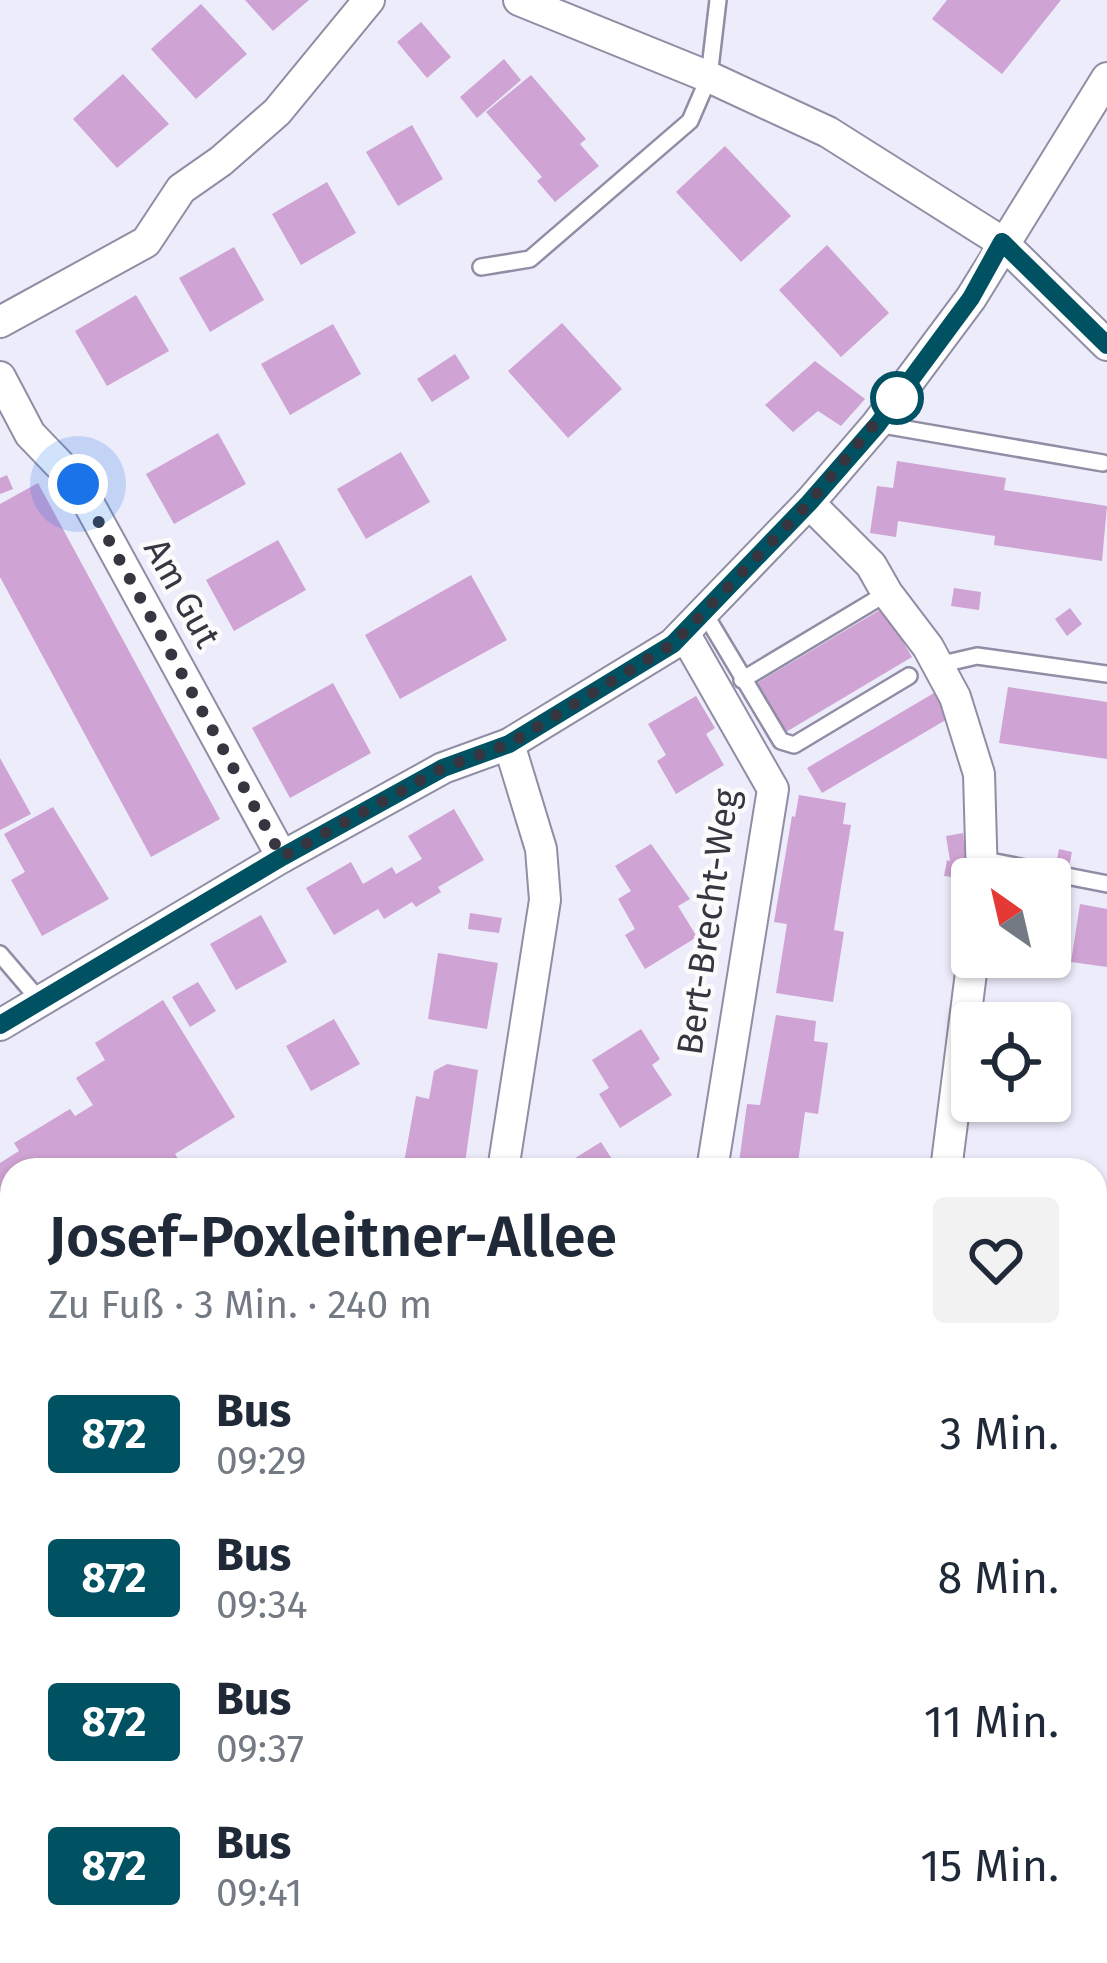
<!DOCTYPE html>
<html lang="de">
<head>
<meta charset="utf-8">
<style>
	:root { --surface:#fff; --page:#f2f2f3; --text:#1f2937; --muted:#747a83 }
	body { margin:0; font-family:"Fira Sans",sans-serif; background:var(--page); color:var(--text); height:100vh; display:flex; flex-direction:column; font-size:45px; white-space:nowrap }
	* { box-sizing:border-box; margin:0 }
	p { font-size:39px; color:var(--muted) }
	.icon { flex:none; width:66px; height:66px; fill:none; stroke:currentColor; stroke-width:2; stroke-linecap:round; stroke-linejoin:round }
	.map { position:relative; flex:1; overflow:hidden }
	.drawer { position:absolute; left:0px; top:1158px; width:1107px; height:807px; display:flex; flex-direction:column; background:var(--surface); border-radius:36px 36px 0 0; box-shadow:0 3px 9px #0004 }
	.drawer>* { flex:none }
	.badge { padding:0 24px; border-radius:9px; font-size:42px; line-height:78px }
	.needle { width:78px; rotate:326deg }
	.tools { position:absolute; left:951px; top:858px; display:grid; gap:24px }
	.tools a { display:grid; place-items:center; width:120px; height:120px; border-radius:12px; background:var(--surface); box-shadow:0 3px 9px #0004; font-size:60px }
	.you { position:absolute; width:60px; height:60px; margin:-30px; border:9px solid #fff; border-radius:50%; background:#1a73e8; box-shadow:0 0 0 18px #1a73e833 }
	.map>.badge { position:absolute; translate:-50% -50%; box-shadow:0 0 0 6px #fff }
	.round { display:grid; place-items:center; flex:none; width:126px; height:126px; border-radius:12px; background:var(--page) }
	.head { display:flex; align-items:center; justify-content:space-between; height:204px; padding:0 48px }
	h1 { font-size:57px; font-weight:600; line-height:90px }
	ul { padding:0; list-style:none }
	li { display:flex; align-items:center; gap:36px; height:144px; padding:0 48px }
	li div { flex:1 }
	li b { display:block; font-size:45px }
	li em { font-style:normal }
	li .badge { min-width:132px; font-weight:700; text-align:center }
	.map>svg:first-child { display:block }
	.green { fill:#b1e7c9 }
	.building { fill:#cfa3d3 }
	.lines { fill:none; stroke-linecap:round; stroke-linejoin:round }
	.service-casing { stroke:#908da4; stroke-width:20 }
	.minor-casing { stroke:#908da4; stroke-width:34 }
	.service { stroke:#fff; stroke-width:15 }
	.minor { stroke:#fff; stroke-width:30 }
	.rail { stroke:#9998a4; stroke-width:9 }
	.line-casing { stroke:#fff; stroke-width:27 }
	.line { stroke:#005262; stroke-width:18 }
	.walk { stroke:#37353f; stroke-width:12; stroke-dasharray:0 21.6 }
	.stop-dot { fill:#fff; stroke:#005262; stroke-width:6 }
	.labels { text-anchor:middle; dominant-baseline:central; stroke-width:9; stroke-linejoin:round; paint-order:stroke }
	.street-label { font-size:36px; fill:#37353f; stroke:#fbfbfb }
</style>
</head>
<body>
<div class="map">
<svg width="1107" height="1963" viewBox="0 0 1107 1963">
	<rect width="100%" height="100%" fill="#edecfb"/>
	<!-- green -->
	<polygon class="green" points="12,1538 12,1953 296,1953 292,1963 0,1963 0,1548"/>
	<!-- building -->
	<g class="building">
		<polygon points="245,0 309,0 273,31"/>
		<polygon points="947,0 1061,0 1002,74 932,19"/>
		<polygon points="201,4 247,54 196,99 151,49"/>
		<polygon points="421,22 451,57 427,78 397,42"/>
		<polygon points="504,59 521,80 477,118 460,97"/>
		<polygon points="123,74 169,124 117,168 73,119"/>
		<polygon points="531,75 586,139 580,144 599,166 555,202 537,181 542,177 486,112"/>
		<polygon points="412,125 443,179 398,206 366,152"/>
		<polygon points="725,146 791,216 741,262 676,192"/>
		<polygon points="327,182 356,233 301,265 272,214"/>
		<polygon points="827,245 889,313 841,357 779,290"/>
		<polygon points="234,247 264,300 210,332 179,278"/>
		<polygon points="136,295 169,351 107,386 75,331"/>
		<polygon points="562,323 622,389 568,438 508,371"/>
		<polygon points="333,324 361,374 290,415 261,364"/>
		<polygon points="455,354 470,378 432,402 417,379"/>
		<polygon points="815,361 865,399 841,426 818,411 793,432 765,405"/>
		<polygon points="218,433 246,484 174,524 146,474"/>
		<polygon points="401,452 430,502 366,539 337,489"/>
		<polygon points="897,461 1006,478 1004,490 1107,506 1102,561 994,545 995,536 898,521 896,537 870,533 877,486 893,488"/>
		<polygon points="7,475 13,489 0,494 0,478"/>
		<polygon points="38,483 220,819 151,857 0,577 0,504"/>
		<polygon points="278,540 306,590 234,631 206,580"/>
		<polygon points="471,575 507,640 400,699 365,635"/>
		<polygon points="954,588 981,592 979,610 951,606"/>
		<polygon points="883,608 912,657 786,732 757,683"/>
		<polygon points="1070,608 1082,624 1067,636 1055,619"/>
		<polygon points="333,683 371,753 290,798 252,728"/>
		<polygon points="1008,687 1107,702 1107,759 999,743"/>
		<polygon points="934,693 949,718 822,793 807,768"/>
		<polygon points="696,696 715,728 706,734 724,765 676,794 657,761 666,755 648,724"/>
		<polygon points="0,758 31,814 0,830"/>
		<polygon points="799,795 846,803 843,824 851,825 834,930 844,932 833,1002 776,993 787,924 774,922 792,816 795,817"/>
		<polygon points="53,807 109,899 42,936 11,880 25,872 4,834"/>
		<polygon points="454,809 484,860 438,887 441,892 416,907 412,902 384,919 378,909 334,935 306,888 351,862 363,884 392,867 396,874 422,859 408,836"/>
		<polygon points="963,833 968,879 944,876 947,860 950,861 946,836"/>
		<polygon points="651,844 690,899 678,906 697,937 645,969 625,935 635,929 618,899 631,891 615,866"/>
		<polygon points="1059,849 1072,852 1069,867 1056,865"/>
		<polygon points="1080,904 1107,909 1107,967 1071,962"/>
		<polygon points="470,913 502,918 499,933 468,929"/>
		<polygon points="261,915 287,962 236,990 210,944"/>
		<polygon points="438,953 498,963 487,1029 428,1019"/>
		<polygon points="198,982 216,1011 190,1027 172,997"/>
		<polygon points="163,1000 235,1117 175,1154 185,1170 12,1170 12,1286 0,1293 0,1163 19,1151 14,1143 70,1109 75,1116 93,1105 76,1078 105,1060 95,1043"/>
		<polygon points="776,1015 816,1021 814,1041 828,1043 818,1114 805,1112 797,1170 738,1170 747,1104 760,1105"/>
		<polygon points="334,1019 360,1064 311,1091 286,1046"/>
		<polygon points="641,1029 660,1059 652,1065 672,1095 620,1128 599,1094 609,1088 592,1060"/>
		<polygon points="447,1064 478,1070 464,1170 404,1163 416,1096 429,1099 434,1071"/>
		<polygon points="601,1142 619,1170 567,1170 564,1165"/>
		<polygon points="1107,1234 1107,1420 1095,1400 1095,1241"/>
		<polygon points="1107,1886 1107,1939 1095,1947 1095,1894"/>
		<polygon points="232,1953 250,1953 247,1963 228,1963"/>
		<polygon points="997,1953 1042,1953 1049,1963 981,1963"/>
	</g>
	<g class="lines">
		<!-- service casing -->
		<g class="service-casing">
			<g id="service">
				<polyline points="481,267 530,259 690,121 709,77 718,0"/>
				<polyline points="877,424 1103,463"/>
				<polyline points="705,614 781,741 794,745 909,676"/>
				<polyline points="938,665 977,656 1107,674"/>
				<polyline points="742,680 887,593"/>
				<polyline points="985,860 1107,884"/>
				<polyline points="0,954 41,1002"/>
			</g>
		</g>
		<!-- minor casing -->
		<g class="minor-casing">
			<g id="minor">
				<polyline points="519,0 709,77 828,132 1002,242 1107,345"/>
				<polyline points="0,322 146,242 181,189 221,161 277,112 369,0"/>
				<polyline points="0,377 30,434 78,484 282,857"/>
				<polyline points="809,503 871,565 887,593 928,647 955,697 979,774 982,879"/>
				<polyline points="684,633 773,789 712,1170"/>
				<polyline points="0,1025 282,857 443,768 509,744 673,644 809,503 877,424 971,298 1107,78"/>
				<polyline points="503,1170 545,900 541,849 509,744"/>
				<polyline points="946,1170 973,957"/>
				<polyline points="1095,1513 1107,1506"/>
				<polyline points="326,1963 329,1953"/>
			</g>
		</g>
		<!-- service -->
		<use href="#service" class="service"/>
		<!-- minor -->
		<use href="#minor" class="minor"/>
		<!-- rail -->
		<g class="rail">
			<polyline points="1095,1615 1107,1608"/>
			<polyline points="1095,1641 1107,1634"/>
			<polyline points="1095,1686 1107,1679"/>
			<polyline points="1095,1709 1107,1702"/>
			<polyline points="1095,1748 1107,1740"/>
			<polyline points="1095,1805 1107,1798"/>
			<polyline points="522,1963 538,1953"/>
			<polyline points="564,1963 580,1953"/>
			<polyline points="639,1963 655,1953"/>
			<polyline points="676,1963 693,1953"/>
			<polyline points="745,1963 761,1953"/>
			<polyline points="844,1963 860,1953"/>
		</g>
	</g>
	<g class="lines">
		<!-- line casing -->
		<g class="line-casing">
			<polyline id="line" points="0,1025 282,857 443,768 509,744 673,644 809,503 878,424 971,298 1002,242 1107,345"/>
		</g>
		<!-- line -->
		<use href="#line" class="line"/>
		<!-- walk -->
		<polyline class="walk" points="78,484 282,857 443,768 509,744 673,644 809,503 900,393 897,398"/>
	</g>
	<!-- markers -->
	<circle class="stop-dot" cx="897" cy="398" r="24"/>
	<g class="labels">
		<!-- street labels -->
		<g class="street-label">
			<text transform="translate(182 593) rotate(61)">Am Gut</text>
			<text transform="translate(708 922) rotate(-82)">Bert-Brecht-Weg</text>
		</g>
	</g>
</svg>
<div class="tools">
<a><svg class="needle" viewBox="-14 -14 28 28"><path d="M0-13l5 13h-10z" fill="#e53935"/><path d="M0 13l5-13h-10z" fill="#747a83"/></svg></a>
<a><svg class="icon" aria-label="locate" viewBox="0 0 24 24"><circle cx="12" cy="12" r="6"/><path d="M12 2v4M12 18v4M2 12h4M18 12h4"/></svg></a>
</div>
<div class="you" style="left:78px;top:484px"></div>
<section class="drawer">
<div class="head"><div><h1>Josef-Poxleitner-Allee</h1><p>Zu Fuß · 3 Min. · 240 m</p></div><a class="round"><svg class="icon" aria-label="heart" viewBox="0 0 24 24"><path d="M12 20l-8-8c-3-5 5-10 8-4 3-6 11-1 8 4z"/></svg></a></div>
<ul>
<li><span class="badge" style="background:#005262;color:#fff">872</span><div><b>Bus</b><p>09:29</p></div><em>3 Min.</em></li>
<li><span class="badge" style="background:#005262;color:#fff">872</span><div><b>Bus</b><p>09:34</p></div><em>8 Min.</em></li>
<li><span class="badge" style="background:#005262;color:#fff">872</span><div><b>Bus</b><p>09:37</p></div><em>11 Min.</em></li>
<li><span class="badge" style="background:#005262;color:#fff">872</span><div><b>Bus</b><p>09:41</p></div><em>15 Min.</em></li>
</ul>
</section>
</div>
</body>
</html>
